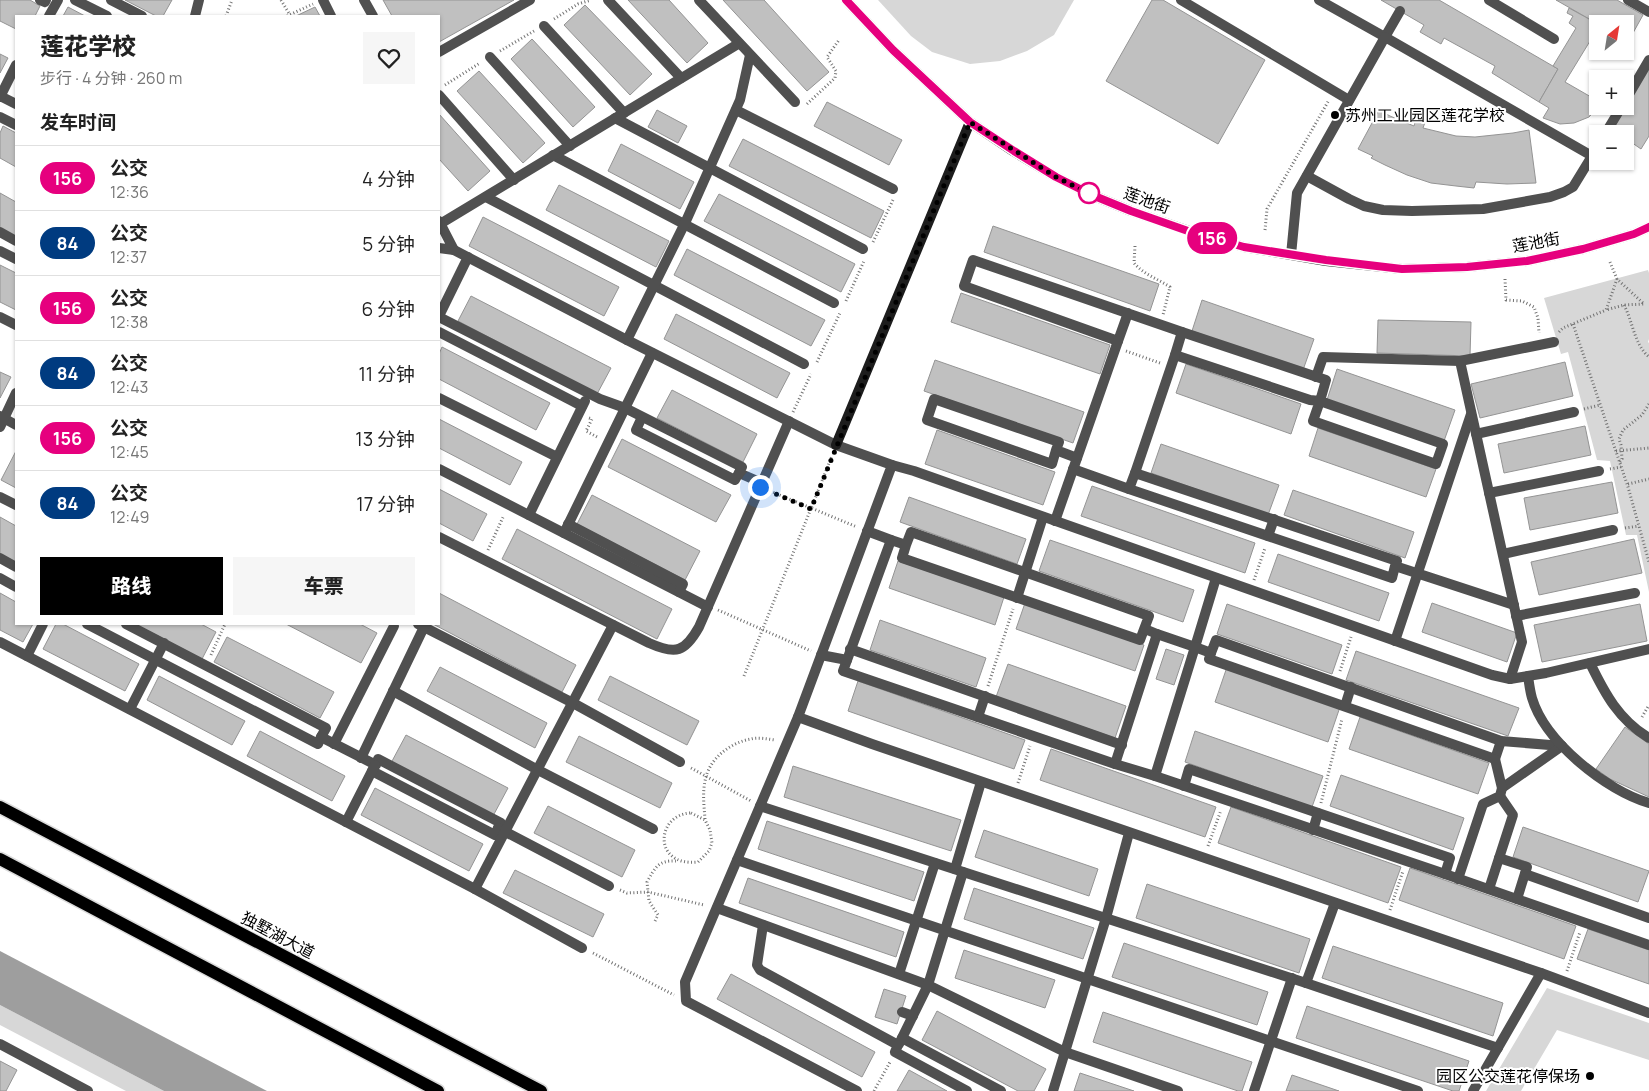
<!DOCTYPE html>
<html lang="zh">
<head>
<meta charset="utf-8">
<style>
	:root { --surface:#fff; --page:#f6f6f6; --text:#222; --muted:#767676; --line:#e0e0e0; --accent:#000 }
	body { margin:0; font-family:Manrope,"Noto Sans SC",sans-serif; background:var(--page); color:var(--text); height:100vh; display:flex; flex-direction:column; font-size:19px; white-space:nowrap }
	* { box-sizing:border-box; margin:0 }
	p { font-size:16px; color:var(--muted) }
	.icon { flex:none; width:28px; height:28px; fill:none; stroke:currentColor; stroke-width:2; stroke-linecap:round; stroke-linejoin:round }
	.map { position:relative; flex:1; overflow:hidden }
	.side { position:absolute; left:15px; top:15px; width:425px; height:610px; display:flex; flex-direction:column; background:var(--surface); border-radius:0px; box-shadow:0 1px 4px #0004 }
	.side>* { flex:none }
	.badge { padding:0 10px; border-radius:16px; font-size:18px; line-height:32px }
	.needle { width:32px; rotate:30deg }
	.buttons { position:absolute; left:1589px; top:15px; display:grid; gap:10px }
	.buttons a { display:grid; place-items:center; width:45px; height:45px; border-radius:0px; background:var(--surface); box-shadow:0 1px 4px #0004; font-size:25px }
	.you { position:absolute; width:25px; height:25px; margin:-12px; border:4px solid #fff; border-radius:50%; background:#1a73e8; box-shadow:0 0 0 8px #1a73e833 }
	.map>.badge { position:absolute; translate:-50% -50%; box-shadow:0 0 0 2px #fff }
	h2 { padding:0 25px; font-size:19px; line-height:45px }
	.round { display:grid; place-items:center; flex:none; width:52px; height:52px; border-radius:0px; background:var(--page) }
	.overview { display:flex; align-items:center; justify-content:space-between; height:85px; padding:0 25px }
	h1 { font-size:24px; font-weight:800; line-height:38px }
	.cta { display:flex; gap:10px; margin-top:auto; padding:10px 25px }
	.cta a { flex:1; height:58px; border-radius:0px; background:var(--accent); color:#fff; font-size:20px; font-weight:800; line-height:58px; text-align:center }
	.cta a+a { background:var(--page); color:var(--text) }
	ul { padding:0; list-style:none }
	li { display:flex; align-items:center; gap:15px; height:65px; padding:0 25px; border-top:1px solid var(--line) }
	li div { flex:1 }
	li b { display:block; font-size:19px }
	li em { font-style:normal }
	li .badge { min-width:55px; font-weight:700; text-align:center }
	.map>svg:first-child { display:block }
	.green { fill:#d7d7d7 }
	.water { fill:#9e9e9e }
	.building { fill:#c0c0c0; stroke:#949494 }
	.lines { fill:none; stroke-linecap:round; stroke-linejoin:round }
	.primary-casing { stroke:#dbdbdb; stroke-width:15 }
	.path { stroke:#727272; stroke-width:3; stroke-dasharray:1 2.5; stroke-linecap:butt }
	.service { stroke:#505050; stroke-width:10 }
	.minor { stroke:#505050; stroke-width:10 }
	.secondary { stroke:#1d1d1d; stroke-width:10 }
	.primary { stroke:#000; stroke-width:12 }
	.line-casing { stroke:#fff; stroke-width:11 }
	.line { stroke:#e6007e; stroke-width:8 }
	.walk { stroke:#000; stroke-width:5; stroke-dasharray:0 9 }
	.poi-dot { fill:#000; stroke:#fff; stroke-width:2 }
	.stop-dot { fill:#fff; stroke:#e6007e; stroke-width:2.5 }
	.labels { text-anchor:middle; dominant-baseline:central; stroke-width:4; stroke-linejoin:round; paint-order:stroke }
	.poi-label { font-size:16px; fill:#000; stroke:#fff; text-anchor:start }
	.street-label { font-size:16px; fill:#000; stroke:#fff }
</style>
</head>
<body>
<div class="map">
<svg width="1649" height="1091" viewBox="0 0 1649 1091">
	<rect width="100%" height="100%" fill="#fff"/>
	<!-- green -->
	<g class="green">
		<polygon points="878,0 1074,0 1054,35 1027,51 1000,61 970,64 932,52 911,36"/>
		<polygon points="1648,270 1649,273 1649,339 1648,342 1649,343 1649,592 1637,535 1626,535 1610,461 1597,460 1568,352 1561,354 1544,298"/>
		<polygon points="1547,988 1649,1023 1649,1060 1557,1030 1521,1091 1486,1091"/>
		<polygon points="0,1005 164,1091 126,1091 0,1025"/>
	</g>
	<!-- water -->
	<polygon class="water" points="0,951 267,1091 164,1091 0,1005"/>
	<!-- building -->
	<g class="building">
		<polygon points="0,0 30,0 40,6 35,16 16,16 16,29 0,21"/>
		<polygon points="125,0 172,0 163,16 156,16"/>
		<polygon points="383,0 514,0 439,42 439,16 392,16"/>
		<polygon points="628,0 669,0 708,43 687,63"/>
		<polygon points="723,0 764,0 829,72 807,91"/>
		<polygon points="1152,0 1163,0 1265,60 1218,144 1106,81"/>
		<polygon points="1381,0 1439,0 1558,69 1539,102 1492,73 1495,66 1444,38 1441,44 1420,32 1424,25"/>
		<polygon points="1556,0 1617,0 1643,15 1628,42 1625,40 1625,24 1598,24"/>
		<polygon points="585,5 652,74 630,95 564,25"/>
		<polygon points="68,7 85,16 63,16"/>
		<polygon points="315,7 320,16 296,16"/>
		<polygon points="1569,8 1598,24 1598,28 1565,82 1598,101 1598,106 1599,106 1589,117 1574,123 1560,124 1543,118 1549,108 1539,102 1558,69 1553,66 1576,28 1569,23 1573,16 1567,13"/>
		<polygon points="532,39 595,107 573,127 511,59"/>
		<polygon points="0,54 8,58 0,73"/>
		<polygon points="1649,67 1649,136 1641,149 1625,138 1625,134 1618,134 1612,130"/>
		<polygon points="479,71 545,143 523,163 457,91"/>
		<polygon points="827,102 902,140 889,165 814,126"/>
		<polygon points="657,110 687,126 678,143 648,127"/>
		<polygon points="1379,110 1390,116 1414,126 1418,111 1428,114 1423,128 1456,136 1475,137 1513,133 1529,130 1536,183 1507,184 1476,182 1474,188 1456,186 1431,183 1407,175 1385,165 1371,158 1373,156 1358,149"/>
		<polygon points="439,114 490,171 468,191 439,159"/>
		<polygon points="3,126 16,133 16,167 0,158 0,133"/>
		<polygon points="743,139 884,211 871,238 729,166"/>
		<polygon points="621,144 694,182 680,209 608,171"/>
		<polygon points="559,185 669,241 656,267 546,210"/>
		<polygon points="0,193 16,202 16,237 0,229"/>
		<polygon points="719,194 855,264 841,292 704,221"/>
		<polygon points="483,217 619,287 604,316 469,246"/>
		<polygon points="993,226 1159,284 1150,311 984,252"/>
		<polygon points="687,249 825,320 811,346 674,275"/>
		<polygon points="0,265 16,273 16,310 0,302"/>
		<polygon points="961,293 1110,345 1100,374 951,322"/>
		<polygon points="471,296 611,368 597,394 458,321"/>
		<polygon points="1202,300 1314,339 1303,370 1192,331"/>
		<polygon points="676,314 790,373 777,398 664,339"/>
		<polygon points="1378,320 1471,322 1470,356 1377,353"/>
		<polygon points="442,347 550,403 536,430 439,379 439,354"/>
		<polygon points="935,360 1084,412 1073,443 924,391"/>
		<polygon points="1565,362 1573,396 1480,418 1471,384"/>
		<polygon points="1186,364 1301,404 1291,434 1176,393"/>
		<polygon points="1337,369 1455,410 1444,441 1327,400"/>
		<polygon points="0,372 11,377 0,398"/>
		<polygon points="672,390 757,434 743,462 657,418"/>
		<polygon points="439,419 522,462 510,485 439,448"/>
		<polygon points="1585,426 1591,455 1504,473 1498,444"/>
		<polygon points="1318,428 1436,469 1426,497 1309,456"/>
		<polygon points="937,430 1055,472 1043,505 925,464"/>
		<polygon points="622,439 731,495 716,522 608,467"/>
		<polygon points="1161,444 1279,485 1268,515 1151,473"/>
		<polygon points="16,451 16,488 1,480"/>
		<polygon points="1612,482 1618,513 1530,530 1524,498"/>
		<polygon points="1092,486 1255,543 1245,573 1081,516"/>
		<polygon points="439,489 487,514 473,541 439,523"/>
		<polygon points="1293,490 1414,532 1405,558 1284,515"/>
		<polygon points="592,495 700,551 685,580 577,524"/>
		<polygon points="909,497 1026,539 1017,564 900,522"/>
		<polygon points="0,517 16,526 16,562 0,554"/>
		<polygon points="517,529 672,609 657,639 502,559"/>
		<polygon points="1634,539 1642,573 1539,595 1531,562"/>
		<polygon points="1050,540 1194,590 1183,622 1039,571"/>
		<polygon points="1278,554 1389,593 1379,621 1268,582"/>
		<polygon points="898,561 1004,597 995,625 889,588"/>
		<polygon points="0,593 16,602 16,624 33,624 23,642 0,630"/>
		<polygon points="439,593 576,665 562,692 433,624 439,624"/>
		<polygon points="1025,603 1144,645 1135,671 1016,629"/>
		<polygon points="1432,603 1517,633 1507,662 1422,632"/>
		<polygon points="1227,604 1342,645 1332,674 1217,634"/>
		<polygon points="1640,604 1647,641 1542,662 1534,625"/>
		<polygon points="880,620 986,658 976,687 870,650"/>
		<polygon points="56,624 63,624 139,664 125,691 43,649"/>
		<polygon points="135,624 201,624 216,632 202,659"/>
		<polygon points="286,624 360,624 377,633 361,663"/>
		<polygon points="227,637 334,692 320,718 214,662"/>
		<polygon points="1166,649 1184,655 1174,685 1156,679"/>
		<polygon points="1356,651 1519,708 1508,736 1346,680"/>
		<polygon points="1008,664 1126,706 1115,738 996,697"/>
		<polygon points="440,667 547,723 535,748 427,691"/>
		<polygon points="1227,667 1340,707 1328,742 1215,702"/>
		<polygon points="159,676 245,721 232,745 147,700"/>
		<polygon points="610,676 699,721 687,745 598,700"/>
		<polygon points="858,681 1025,740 1014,769 848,711"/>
		<polygon points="1360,717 1489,763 1478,794 1349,749"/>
		<polygon points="1625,727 1649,744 1649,797 1610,779 1596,769"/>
		<polygon points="260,731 345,776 332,801 247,756"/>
		<polygon points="1195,731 1323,776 1312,807 1185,762"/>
		<polygon points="406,735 508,788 493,816 391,763"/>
		<polygon points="579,736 672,783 660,808 566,762"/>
		<polygon points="1051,749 1216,807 1205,837 1040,780"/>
		<polygon points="793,766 961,820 951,851 784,797"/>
		<polygon points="1341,775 1464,818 1453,850 1330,806"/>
		<polygon points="375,788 483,844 469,871 361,815"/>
		<polygon points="548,806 635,850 622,877 534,833"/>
		<polygon points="1231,807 1401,867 1388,903 1218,843"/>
		<polygon points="767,821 924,872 914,901 758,849"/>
		<polygon points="1523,827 1649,871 1638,902 1513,857"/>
		<polygon points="984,830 1098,869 1089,896 975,857"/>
		<polygon points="1410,868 1576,926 1564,959 1399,900"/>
		<polygon points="515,870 604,914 593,937 503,893"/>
		<polygon points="748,878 904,932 896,957 739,903"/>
		<polygon points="1147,884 1310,939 1299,973 1136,918"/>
		<polygon points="974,888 1094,928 1083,959 964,919"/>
		<polygon points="1588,929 1649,950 1649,984 1577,959"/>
		<polygon points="1124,943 1268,992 1257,1025 1112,977"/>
		<polygon points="1333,946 1503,1003 1493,1036 1322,978"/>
		<polygon points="964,950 1055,980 1045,1008 955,978"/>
		<polygon points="731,974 875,1052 862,1077 717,999"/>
		<polygon points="884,989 906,996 897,1024 875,1017"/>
		<polygon points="1307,1006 1469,1061 1459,1091 1453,1091 1296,1038"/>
		<polygon points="937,1011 1046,1069 1034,1091 1018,1091 922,1040"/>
		<polygon points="1103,1012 1252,1062 1242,1091 1238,1091 1093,1042"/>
		<polygon points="0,1061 17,1070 6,1091 0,1091"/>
		<polygon points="909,1070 947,1091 897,1091"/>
		<polygon points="1080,1073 1134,1091 1074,1091"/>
		<polygon points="1292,1075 1339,1091 1286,1091"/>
	</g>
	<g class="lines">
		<!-- primary casing -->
		<g class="primary-casing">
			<g id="primary">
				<polyline points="0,807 541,1091"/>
				<polyline points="0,859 438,1091"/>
			</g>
		</g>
		<!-- path -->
		<g class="path">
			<polyline points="281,0 290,15"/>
			<polyline points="226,16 232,0"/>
			<polyline points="287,16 313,4"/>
			<polyline points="554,19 578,4 591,0"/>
			<polyline points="500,51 534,31"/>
			<polyline points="445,85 480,63"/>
			<polyline points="807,104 835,78 836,71 827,57 839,40"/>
			<polyline points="1265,230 1267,209 1329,100"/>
			<polyline points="873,242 893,200"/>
			<path d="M1135 246 1134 263C1143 274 1158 279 1170 287L1163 315"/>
			<polyline points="1610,262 1617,279 1644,304 1624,305 1606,310 1617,279"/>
			<polyline points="1505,279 1506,300 1522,301 1534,307 1538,318 1539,333"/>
			<polyline points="846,301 864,261"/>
			<path d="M1624 305C1633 322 1634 344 1649 357"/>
			<polyline points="1573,324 1628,487 1649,562"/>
			<polyline points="1559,332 1563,328 1606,310"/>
			<polyline points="1126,351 1160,363"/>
			<polyline points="817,362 840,313"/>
			<polyline points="1584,409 1600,405"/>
			<polyline points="793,412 811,374"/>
			<polyline points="589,418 592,419 586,431 599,438"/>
			<polyline points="1616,451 1649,448"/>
			<polyline points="1620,462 1622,459 1621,445 1619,439 1623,430 1642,415 1649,404"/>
			<polyline points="1610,469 1621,467"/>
			<polyline points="1628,484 1649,479"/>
			<polyline points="770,491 857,527"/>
			<polyline points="1625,528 1639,526"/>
			<polyline points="488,550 504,515"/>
			<polyline points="1254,580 1265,548"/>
			<polyline points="718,610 811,651"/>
			<polyline points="211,655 225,624"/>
			<polyline points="1340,671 1351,637"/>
			<polyline points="744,676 832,456"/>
			<polyline points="988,686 1013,609"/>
			<polyline points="1642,717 1649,705"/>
			<polyline points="691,768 751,801"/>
			<polyline points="1018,783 1030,746"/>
			<polyline points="1321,803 1342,719"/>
			<path d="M691 813 705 820 710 830 712 843 709 851 698 862C652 867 656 814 691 813Z"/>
			<path d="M705 819C704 805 702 791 706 777 711 757 732 742 751 739 759 737 767 739 775 740"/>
			<polyline points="1208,846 1221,810"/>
			<polyline points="620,890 627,893 648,892 704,905"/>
			<polyline points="1390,910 1403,871"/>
			<path d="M655 921 658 915 649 901 647 882C655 868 658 860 676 861"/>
			<polyline points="593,953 674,995"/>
			<polyline points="1567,971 1580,932"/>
			<polyline points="874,1091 890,1062"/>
		</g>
		<!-- service -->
		<g class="service">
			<polyline points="40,0 45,2 46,0"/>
			<polyline points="75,0 107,16"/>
			<polyline points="111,0 142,16"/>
			<polyline points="364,0 373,16"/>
			<polyline points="608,0 681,78"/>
			<polyline points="699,0 795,102"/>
			<polyline points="1181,0 1349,100"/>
			<polyline points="1319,0 1385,37 1400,11"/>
			<polyline points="1489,0 1554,39"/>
			<polyline points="1628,0 1649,12"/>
			<polyline points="49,16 58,0"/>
			<polyline points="544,26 624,113"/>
			<polyline points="439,52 530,0"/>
			<polyline points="490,57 570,146"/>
			<polyline points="439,95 514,180"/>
			<polyline points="0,96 16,104"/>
			<polyline points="0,97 16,65"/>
			<polyline points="1625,101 1649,60"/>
			<polyline points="736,110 893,189"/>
			<polyline points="0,117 16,125"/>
			<polyline points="615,118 863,249"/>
			<polyline points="1605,134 1622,106"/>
			<polyline points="553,155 834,303"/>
			<polyline points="1307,176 1349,199 1364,206 1383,210 1412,211 1483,209 1550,197 1564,192 1573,187 1592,156"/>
			<polyline points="486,197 804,364"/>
			<polyline points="440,224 738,44"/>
			<polyline points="0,232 16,241"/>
			<polyline points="0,251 16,259"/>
			<polyline points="1291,255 1297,193 1385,37 1592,156 1598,147"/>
			<polyline points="1128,313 1118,341 964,286 973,260 1182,332"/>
			<polyline points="439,316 468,257"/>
			<polyline points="439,317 600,399 625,408 742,467 735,480 636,430 642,417"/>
			<polyline points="439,332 582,406"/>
			<polyline points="627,340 686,221 740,100 750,55"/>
			<polyline points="1460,361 1522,642 1510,679"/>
			<polyline points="1316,377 1323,357 1460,361 1554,342"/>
			<polyline points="439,398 557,457"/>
			<polyline points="1320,401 1326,380 1182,332 1175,355 1310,400 1320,401 1443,444 1436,464 1313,421 1320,401"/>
			<polyline points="0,416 16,425"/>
			<polyline points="0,427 16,393"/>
			<polyline points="1476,434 1574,412"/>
			<polyline points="1056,450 1052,464 927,420 934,399 1059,442 1056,450 1077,458"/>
			<polyline points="439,469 708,607"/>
			<polyline points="1073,469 1129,489"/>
			<polyline points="739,473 762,483"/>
			<polyline points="1135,473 1175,355"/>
			<polyline points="1489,493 1599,471"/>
			<polyline points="0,497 16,505"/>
			<polyline points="529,515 585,401"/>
			<polyline points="1055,521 1118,341"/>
			<polyline points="568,524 683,584 679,592"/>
			<polyline points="867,531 891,540 843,671 1115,764 1157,634 1195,647 1216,578"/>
			<polyline points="564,533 652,353"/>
			<polyline points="891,540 906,545 911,532 1149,616 1140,640 902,558 906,545"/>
			<polyline points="1503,554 1613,530"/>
			<polyline points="0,558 16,567"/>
			<polyline points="1395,566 1397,561 1135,473 1129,489 1392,578 1395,566 1514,605"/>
			<polyline points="0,578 16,587"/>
			<polyline points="1017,598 1043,517"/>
			<polyline points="1516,616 1635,593"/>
			<polyline points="87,624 318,744 321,737"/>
			<polyline points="126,624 326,728 321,737 376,765 378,759 501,823 498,828 609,886"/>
			<polyline points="418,624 573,703 680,762"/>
			<polyline points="1395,641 1471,414"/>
			<polyline points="850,649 1122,745"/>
			<polyline points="1211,653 1209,659 1495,759 1501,741"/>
			<polyline points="27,656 43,624"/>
			<path d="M1590 663C1605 694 1619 720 1649 738"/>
			<polyline points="393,691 538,770 653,829"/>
			<polyline points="130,709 164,643"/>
			<polyline points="334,744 394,626"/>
			<polyline points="361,758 424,627"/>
			<polyline points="1115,764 1155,776 1195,647 1211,653 1216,640 1501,741 1562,746"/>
			<polyline points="372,771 495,835 498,828"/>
			<polyline points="1155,776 1445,874 1649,945"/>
			<polyline points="1184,786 1189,769 1450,858 1445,874"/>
			<polyline points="1502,788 1562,746"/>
			<polyline points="760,806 1306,983 1498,1048"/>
			<polyline points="346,822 375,765"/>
			<polyline points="1499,858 1527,867 1517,899"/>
			<polyline points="737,860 1418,1091"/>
			<polyline points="955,869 981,782"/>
			<polyline points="1525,874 1649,918"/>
			<polyline points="1458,879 1483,804 1500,796 1502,788 1495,759"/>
			<polyline points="475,889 613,625"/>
			<polyline points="1489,889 1513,815 1500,796"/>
			<polyline points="717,908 928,985 1065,1052 1178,1091"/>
			<polyline points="763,925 757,965 760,970 898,1045 895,1052 967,1091"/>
			<polyline points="899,974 935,863"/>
			<polyline points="1306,983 1335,903"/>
			<polyline points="902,1038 928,985 963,872"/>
			<polyline points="0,1044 88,1091"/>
			<polyline points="899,1044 902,1038 1001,1091"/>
			<polyline points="1053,1091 1106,918 1129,833"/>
			<polyline points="1254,1091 1292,978"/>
		</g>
		<!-- minor -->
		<g class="minor">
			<polyline points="323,0 331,16"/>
			<polyline points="195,16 199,0"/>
			<polyline points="439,221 454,250 439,248"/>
			<polyline points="454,250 627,340 836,445 892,465 798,717 872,744 1541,973 1649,1013"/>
			<polyline points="0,317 16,325"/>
			<polyline points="892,465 914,471 1492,675 1510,679 1546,673 1649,649"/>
			<polyline points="1268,536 1274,519"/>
			<path d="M439 537 649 643C676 655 685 652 699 627L789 421"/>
			<polyline points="1145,629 1157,634"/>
			<polyline points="0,642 475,889 582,948"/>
			<polyline points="821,655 847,660"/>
			<path d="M1528 676C1529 683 1530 691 1532 698 1545 742 1607 791 1649 803"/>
			<polyline points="1345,706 1351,687"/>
			<polyline points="798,717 685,982 686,1001 857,1091"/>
			<polyline points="978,717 985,696"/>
			<polyline points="1313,830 1318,813"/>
			<polyline points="902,1012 913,1016"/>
			<polyline points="1473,1091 1541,973"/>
		</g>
		<!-- secondary -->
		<g class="secondary">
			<polyline points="846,0 893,50 970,122 1013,151 1056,177 1092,195 1131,211 1189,231 1244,247 1326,261 1402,269 1467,267 1527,261 1583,249 1634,234 1649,227"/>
			<polyline points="836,445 970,122"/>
		</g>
		<!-- primary -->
		<use href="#primary" class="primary"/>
	</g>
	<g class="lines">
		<!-- line casing -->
		<g class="line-casing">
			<polyline id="line" points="846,0 893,50 970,122 1014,151 1056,177 1092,195 1131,211 1188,231 1244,247 1326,260 1402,269 1467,267 1527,261 1583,249 1634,234 1649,227"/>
		</g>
		<!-- line -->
		<use href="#line" class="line"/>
		<!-- walk -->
		<polyline class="walk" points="760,487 811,509 970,122 1056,177 1092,195 1089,193"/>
	</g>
	<!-- markers -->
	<g class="poi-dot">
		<circle cx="1335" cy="115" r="5"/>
		<circle cx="1590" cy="1076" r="5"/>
	</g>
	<circle class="stop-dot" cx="1089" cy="193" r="10"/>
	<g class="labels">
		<!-- poi labels -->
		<g class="poi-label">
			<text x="1345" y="115">苏州工业园区莲花学校</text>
			<text x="1580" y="1076" text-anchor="end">园区公交莲花停保场</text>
		</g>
		<!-- street labels -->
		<g class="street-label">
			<text transform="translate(1147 200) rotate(20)">莲池街</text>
			<text transform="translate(1536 242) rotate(-10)">莲池街</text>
			<text transform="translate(278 935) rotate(28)">独墅湖大道</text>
		</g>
	</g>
</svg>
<div class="buttons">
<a><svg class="needle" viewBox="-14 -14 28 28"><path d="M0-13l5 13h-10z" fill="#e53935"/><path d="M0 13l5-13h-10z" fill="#767676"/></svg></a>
<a>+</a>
<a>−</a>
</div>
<div class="you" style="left:760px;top:487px"></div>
<b class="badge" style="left:1212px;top:238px;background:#e6007e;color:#fff">156</b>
<section class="side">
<div class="overview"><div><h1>莲花学校</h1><p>步行 · 4 分钟 · 260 m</p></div><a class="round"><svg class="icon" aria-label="heart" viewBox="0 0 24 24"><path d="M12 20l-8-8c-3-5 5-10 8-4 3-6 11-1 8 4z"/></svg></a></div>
<h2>发车时间</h2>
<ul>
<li><span class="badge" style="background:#e6007e;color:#fff">156</span><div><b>公交</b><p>12:36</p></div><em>4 分钟</em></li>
<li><span class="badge" style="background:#003b80;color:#fff">84</span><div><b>公交</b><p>12:37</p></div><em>5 分钟</em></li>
<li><span class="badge" style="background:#e6007e;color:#fff">156</span><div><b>公交</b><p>12:38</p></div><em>6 分钟</em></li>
<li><span class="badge" style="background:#003b80;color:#fff">84</span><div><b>公交</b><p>12:43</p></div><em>11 分钟</em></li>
<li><span class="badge" style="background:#e6007e;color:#fff">156</span><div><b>公交</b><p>12:45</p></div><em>13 分钟</em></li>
<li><span class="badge" style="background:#003b80;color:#fff">84</span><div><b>公交</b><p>12:49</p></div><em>17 分钟</em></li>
</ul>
<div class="cta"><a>路线</a><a>车票</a></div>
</section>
</div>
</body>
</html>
